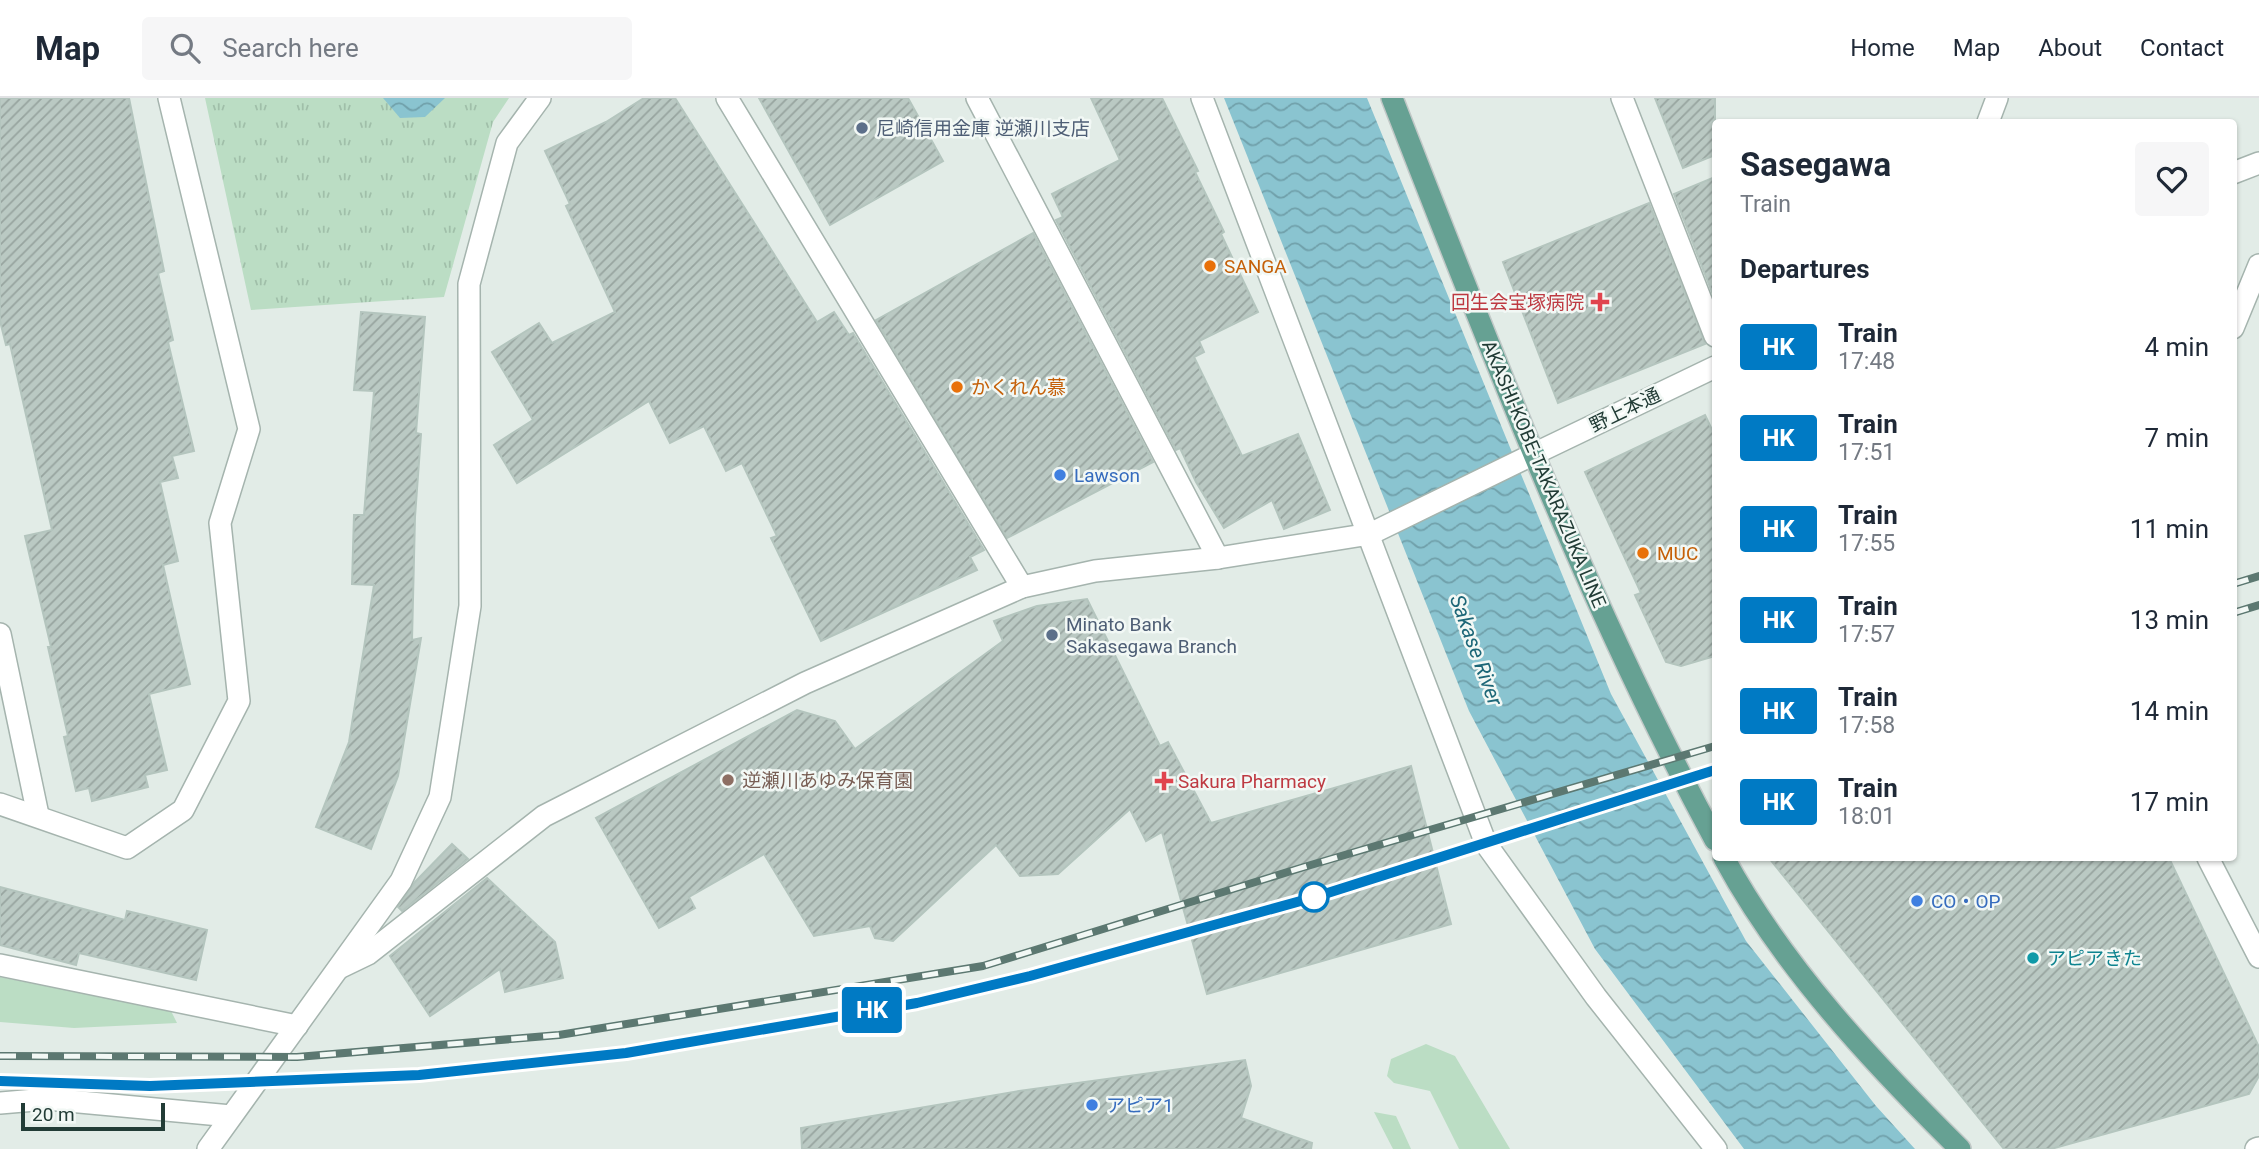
<!DOCTYPE html>
<html lang="en">
<head>
<meta charset="utf-8">
<style>
	:root { --surface:#fff; --page:#f6f6f7; --text:#1f2937; --muted:#747a83; --line:#e0e1e3 }
	body { margin:0; font-family:Roboto,"Noto Sans JP",sans-serif; background:var(--page); color:var(--text); height:100vh; display:flex; flex-direction:column; font-size:26px; white-space:nowrap }
	* { box-sizing:border-box; margin:0 }
	p { font-size:23px; color:var(--muted) }
	.icon { flex:none; width:38px; height:38px; fill:none; stroke:currentColor; stroke-width:2; stroke-linecap:round; stroke-linejoin:round }
	.map { position:relative; flex:1; overflow:hidden }
	.drawer { position:absolute; left:1712px; top:21px; width:525px; height:742px; display:flex; flex-direction:column; background:var(--surface); border-radius:7px; box-shadow:0 2px 5px #0004 }
	.drawer>* { flex:none }
	.badge { padding:0 14px; border-radius:5px; font-size:24px; line-height:46px }
	.scale { position:absolute; left:21px; bottom:18px; width:144px; box-sizing:border-box; padding-left:7px; border:4px solid #223c36; border-top:0; font-size:19px; line-height:24px; white-space:nowrap; color:#223c36; -webkit-text-stroke:5px #f2f8f5; paint-order:stroke }
	.map>.badge { position:absolute; translate:-50% -50%; box-shadow:0 0 0 4px #fff }
	h2 { padding:0 28px; font-size:26px; line-height:63px }
	.round { display:grid; place-items:center; flex:none; width:74px; height:74px; border-radius:7px; background:var(--page) }
	.summary { display:flex; align-items:center; justify-content:space-between; height:119px; padding:0 28px }
	h1 { font-size:33px; font-weight:700; line-height:52px }
	ul { padding:0; list-style:none }
	li { display:flex; align-items:center; gap:21px; height:91px; padding:0 28px }
	li div { flex:1 }
	li b { display:block; font-size:26px }
	li em { font-style:normal }
	li .badge { min-width:77px; font-weight:700; text-align:center }
	header { display:flex; align-items:center; gap:42px; box-sizing:border-box; height:98px; padding:0 35px; background:var(--surface); border-bottom:2px solid var(--line) }
	header strong { font-size:33px }
	nav { display:flex; gap:38px; margin-inline-start:auto; font-size:24px }
	.search { width:490px; height:63px; background:var(--page); display:flex; align-items:center; gap:18px; box-sizing:border-box; padding:0 24px; border-radius:7px; color:var(--muted); font-size:26px }
	.map>svg:first-child { display:block }
	.green { fill:#bbddc4 }
	.park { fill:url(#park-tufts) }
	.water { fill:url(#water-waves) }
	.building { fill:url(#building-hatch); stroke:#b4c5be; stroke-width:2 }
	.lines { fill:none; stroke-linecap:round; stroke-linejoin:round }
	.minor-casing { stroke:#a5b4ae; stroke-width:24 }
	.tertiary-casing { stroke:#a5b4ae; stroke-width:24 }
	.primary-casing { stroke:#c1c8c7; stroke-width:24 }
	.minor { stroke:#fff; stroke-width:21 }
	.tertiary { stroke:#fff; stroke-width:21 }
	.primary { stroke:#66a193; stroke-width:21 }
	.rail-casing { stroke:#5c7871; stroke-width:8 }
	.rail { stroke:#f2f8f5; stroke-width:5; stroke-dasharray:16; stroke-linecap:butt }
	.line-casing { stroke:#fff; stroke-width:16 }
	.line { stroke:#007ac4; stroke-width:10 }
	.service-dot { fill:#5c6f8a; stroke:#f2f8f5; stroke-width:2.5 }
	.food-dot { fill:#e8710a; stroke:#f2f8f5; stroke-width:2.5 }
	.health-dot { fill:#e0444e; stroke:#f2f8f5; stroke-width:2.5 }
	.shop-dot { fill:#3f7fe0; stroke:#f2f8f5; stroke-width:2.5 }
	.education-dot { fill:#8d6e63; stroke:#f2f8f5; stroke-width:2.5 }
	.stop-dot { fill:#fff; stroke:#007ac4; stroke-width:3.5 }
	.culture-dot { fill:#0f9aa8; stroke:#f2f8f5; stroke-width:2.5 }
	.labels { text-anchor:middle; dominant-baseline:central; stroke-width:5; stroke-linejoin:round; paint-order:stroke }
	.service-label { font-size:19px; fill:#4e5e75; stroke:#f2f8f5; text-anchor:start }
	.food-label { font-size:19px; fill:#c56008; stroke:#f2f8f5; text-anchor:start }
	.health-label { font-size:19px; fill:#be3a42; stroke:#f2f8f5; text-anchor:end }
	.street-label { font-size:19px; fill:#223c36; stroke:#f2f8f5 }
	.shop-label { font-size:19px; fill:#366cbe; stroke:#f2f8f5; text-anchor:start }
	.education-label { font-size:19px; fill:#785e54; stroke:#f2f8f5; text-anchor:start }
	.culture-label { font-size:19px; fill:#0d838f; stroke:#f2f8f5; text-anchor:start }
	.water-label { font-size:21px; font-style:italic; fill:#1d6778; stroke:#f2f8f5 }
</style>
</head>
<body>
<header>
<strong>Map</strong>
<div class="search"><svg class="icon" aria-label="search" viewBox="0 0 24 24"><circle cx="10" cy="10" r="6"/><path d="M15 15l6 6"/></svg>Search here</div>
<nav><a>Home</a><a>Map</a><a>About</a><a>Contact</a></nav>
</header>
<div class="map">
<svg width="2259" height="1051" viewBox="0 0 2259 1051">
	<defs>
		<pattern id="park-tufts" width="24" height="20" patternUnits="userSpaceOnUse" patternTransform="scale(1.75)"><rect width="24" height="20" fill="#bbddc4"/><path d="M3 7l-1-3M5 7V3M7 7l1-3M15 17l-1-3M17 17v-4M19 17l1-3" fill="none" stroke="#a0bfa9"/></pattern>
		<pattern id="water-waves" width="16" height="10" patternUnits="userSpaceOnUse" patternTransform="scale(1.75)"><rect width="16" height="10" fill="#8ac4d0"/><path d="M0 5q4-4 8 0t8 0" fill="none" stroke="#70a0aa"/></pattern>
		<pattern id="building-hatch" width="6" height="6" patternUnits="userSpaceOnUse" patternTransform="scale(1.75)"><rect width="6" height="6" fill="#bac9c3"/><path d="M-1 1l2-2M0 6l6-6M5 7l2-2" fill="none" stroke="#97a49f"/></pattern>
	</defs>
	<rect width="100%" height="100%" fill="#e2ece7"/>
	<!-- green -->
	<g class="green">
		<polygon points="0,879 171,913 177,925 74,930 0,924"/>
		<polygon points="1426,946 1455,958 1510,1051 1459,1051 1430,993 1394,985 1387,978 1391,961"/>
		<polygon points="1374,1014 1396,1018 1411,1051 1393,1051"/>
	</g>
	<!-- park -->
	<polygon class="park" points="205,0 509,0 493,24 444,199 251,212"/>
	<!-- water -->
	<g class="water">
		<polygon points="383,0 445,0 425,19 400,20"/>
		<polygon points="1224,0 1367,0 1611,596 1746,843 1876,1008 1915,1051 1744,1051 1595,851 1469,613"/>
	</g>
	<!-- building -->
	<g class="building">
		<polygon points="0,0 129,0 164,173 158,175 173,242 168,244 194,353 172,358 178,380 160,384 178,463 163,467 190,586 149,596 167,672 145,677 148,689 92,703 89,690 76,693 64,639 68,638 48,549 51,549 25,438 52,432 10,246 6,247 0,223"/>
		<polygon points="644,0 675,0 817,224 834,214 849,237 853,235 984,452 970,459 977,472 821,543 771,440 777,438 742,365 726,373 704,328 670,345 649,303 517,385 494,347 533,322 492,254 539,225 552,245 615,214 566,108 570,106 545,53 606,24"/>
		<polygon points="759,0 908,0 943,63 830,127"/>
		<polygon points="1091,0 1162,0 1198,73 1195,74 1224,134 1221,136 1258,214 1199,243 1204,254 1194,259 1242,358 1298,336 1330,412 1284,431 1272,402 1224,430 1196,384 1180,350 1176,352 1056,122 1063,119 1052,96 1120,62"/>
		<polygon points="1655,0 1715,0 1715,57 1683,70"/>
		<polygon points="1715,79 1715,202 1674,96"/>
		<polygon points="1649,105 1705,246 1558,305 1503,164"/>
		<polygon points="1033,135 1153,364 1007,440 876,222"/>
		<polygon points="361,214 425,219 416,335 421,336 415,419 412,542 421,540 398,678 371,751 316,729 349,644 374,487 352,486 354,417 364,417 374,293 354,292"/>
		<polygon points="1705,317 1715,338 1715,558 1681,568 1666,564 1635,497 1641,495 1585,374"/>
		<polygon points="1087,501 1160,648 1168,644 1211,725 1411,668 1451,826 1207,896 1162,734 1146,743 1130,711 1058,776 1020,778 996,747 893,843 875,840 870,828 814,838 764,756 689,799 695,810 659,830 596,720 797,612 835,623 855,651 1003,543 994,523 1037,508"/>
		<polygon points="452,746 468,761 402,813 398,809 415,784"/>
		<polygon points="1769,760 2169,760 2259,949 2259,978 2249,996 2051,1051 2004,1051"/>
		<polygon points="487,780 555,844 563,880 505,894 500,871 430,918 390,858"/>
		<polygon points="0,789 125,822 127,813 207,832 196,882 79,855 76,867 0,847"/>
		<polygon points="1245,962 1251,988 1241,1020 1312,1045 1311,1051 802,1051 801,1030 1019,993"/>
	</g>
	<g class="lines">
		<!-- minor casing -->
		<g class="minor-casing">
			<g id="minor">
				<polyline points="727,0 1022,489"/>
				<polyline points="977,0 1218,460"/>
				<polyline points="1202,0 1486,746 1596,899 1716,1051"/>
				<polyline points="1622,0 1715,238"/>
				<polyline points="2233,75 2259,65"/>
				<polyline points="2233,230 2259,167"/>
				<polyline points="0,536 38,717"/>
				<polyline points="0,706 127,750 183,712 239,603 220,425 249,331 169,0"/>
				<polyline points="2208,760 2259,859"/>
				<polyline points="0,867 297,928"/>
				<polyline points="339,870 368,856 544,718 805,585 1022,489 1095,473 1218,460 1370,436 1536,355"/>
				<polyline points="0,1005 47,1001 231,1018"/>
				<polyline points="208,1051 401,783 440,699 470,508 469,186 507,45 540,0"/>
				<polyline points="2256,1051 2259,1050"/>
			</g>
		</g>
		<!-- tertiary casing -->
		<g class="tertiary-casing">
			<g id="tertiary">
				<polyline points="1988,24 1997,0"/>
				<polyline points="1536,355 1715,269"/>
			</g>
		</g>
		<!-- primary casing -->
		<g class="primary-casing">
			<g id="primary">
				<path d="M1392 0C1490 251 1587 505 1715 742"/>
				<path d="M1724 760C1783 869 1872 964 1960 1051"/>
			</g>
		</g>
		<!-- minor -->
		<use href="#minor" class="minor"/>
		<!-- tertiary -->
		<use href="#tertiary" class="tertiary"/>
		<!-- primary -->
		<use href="#primary" class="primary"/>
		<!-- rail casing -->
		<g class="rail-casing">
			<g id="rail">
				<polyline points="2233,486 2259,478"/>
				<polyline points="2233,515 2259,507"/>
				<polyline points="0,958 297,959 559,937 983,868 1304,769 1715,648"/>
				<polyline points="0,983 150,988 419,977 626,955 917,905 1030,878 1315,799 1715,673"/>
			</g>
		</g>
		<!-- rail -->
		<use href="#rail" class="rail"/>
	</g>
	<g class="lines">
		<!-- line casing -->
		<g class="line-casing">
			<polyline id="line" points="0,983 150,988 419,977 626,955 917,905 1030,878 1315,799 1715,672"/>
		</g>
		<!-- line -->
		<use href="#line" class="line"/>
	</g>
	<!-- markers -->
	<g class="service-dot">
		<circle cx="862" cy="30" r="7"/>
		<circle cx="1052" cy="537" r="7"/>
	</g>
	<g class="food-dot">
		<circle cx="1210" cy="168" r="7"/>
		<circle cx="957" cy="289" r="7"/>
		<circle cx="1643" cy="455" r="7"/>
	</g>
	<g class="health-dot">
		<path d="M1596.5 193.5h7v7h7v7h-7v7h-7v-7h-7v-7h7z"/>
		<path d="M1160.5 672.5h7v7h7v7h-7v7h-7v-7h-7v-7h7z"/>
	</g>
	<g class="shop-dot">
		<circle cx="1060" cy="377" r="7"/>
		<circle cx="1917" cy="803" r="7"/>
		<circle cx="1092" cy="1007" r="7"/>
	</g>
	<circle class="education-dot" cx="728" cy="682" r="7"/>
	<circle class="stop-dot" cx="1314" cy="799" r="14"/>
	<circle class="culture-dot" cx="2033" cy="860" r="7"/>
	<g class="labels">
		<!-- service labels -->
		<g class="service-label">
			<text x="876" y="30">尼崎信用金庫 逆瀬川支店</text>
			<text x="1066" y="526">Minato Bank<tspan x="1066" dy="22">Sakasegawa Branch</tspan></text>
		</g>
		<!-- food labels -->
		<g class="food-label">
			<text x="1224" y="168">SANGA</text>
			<text x="971" y="289">かくれん慕</text>
			<text x="1657" y="455">MUC</text>
		</g>
		<!-- health labels -->
		<g class="health-label">
			<text x="1584" y="204">回生会宝塚病院</text>
			<text x="1178" y="683" text-anchor="start">Sakura Pharmacy</text>
		</g>
		<!-- street labels -->
		<g class="street-label">
			<text transform="translate(1625 312) rotate(-26)">野上本通</text>
			<text transform="translate(1544 376) rotate(67)">AKASHI-KOBE-TAKARAZUKA LINE</text>
		</g>
		<!-- shop labels -->
		<g class="shop-label">
			<text x="1074" y="377">Lawson</text>
			<text x="1931" y="803">CO・OP</text>
			<text x="1106" y="1007">アピア1</text>
		</g>
		<!-- education labels -->
		<g class="education-label">
			<text x="742" y="682">逆瀬川あゆみ保育園</text>
		</g>
		<!-- culture labels -->
		<g class="culture-label">
			<text x="2047" y="860">アピアきた</text>
		</g>
		<!-- water labels -->
		<g class="water-label">
			<text transform="translate(1476 552) rotate(70)">Sakase River</text>
		</g>
	</g>
</svg>
<div class="scale">20 m</div>
<b class="badge" style="left:872px;top:912px;background:#007ac4;color:#fff">HK</b>
<section class="drawer">
<div class="summary"><div><h1>Sasegawa</h1><p>Train</p></div><a class="round"><svg class="icon" aria-label="heart" viewBox="0 0 24 24"><path d="M12 20l-8-8c-3-5 5-10 8-4 3-6 11-1 8 4z"/></svg></a></div>
<h2>Departures</h2>
<ul>
<li><span class="badge" style="background:#007ac4;color:#fff">HK</span><div><b>Train</b><p>17:48</p></div><em>4 min</em></li>
<li><span class="badge" style="background:#007ac4;color:#fff">HK</span><div><b>Train</b><p>17:51</p></div><em>7 min</em></li>
<li><span class="badge" style="background:#007ac4;color:#fff">HK</span><div><b>Train</b><p>17:55</p></div><em>11 min</em></li>
<li><span class="badge" style="background:#007ac4;color:#fff">HK</span><div><b>Train</b><p>17:57</p></div><em>13 min</em></li>
<li><span class="badge" style="background:#007ac4;color:#fff">HK</span><div><b>Train</b><p>17:58</p></div><em>14 min</em></li>
<li><span class="badge" style="background:#007ac4;color:#fff">HK</span><div><b>Train</b><p>18:01</p></div><em>17 min</em></li>
</ul>
</section>
</div>
</body>
</html>
